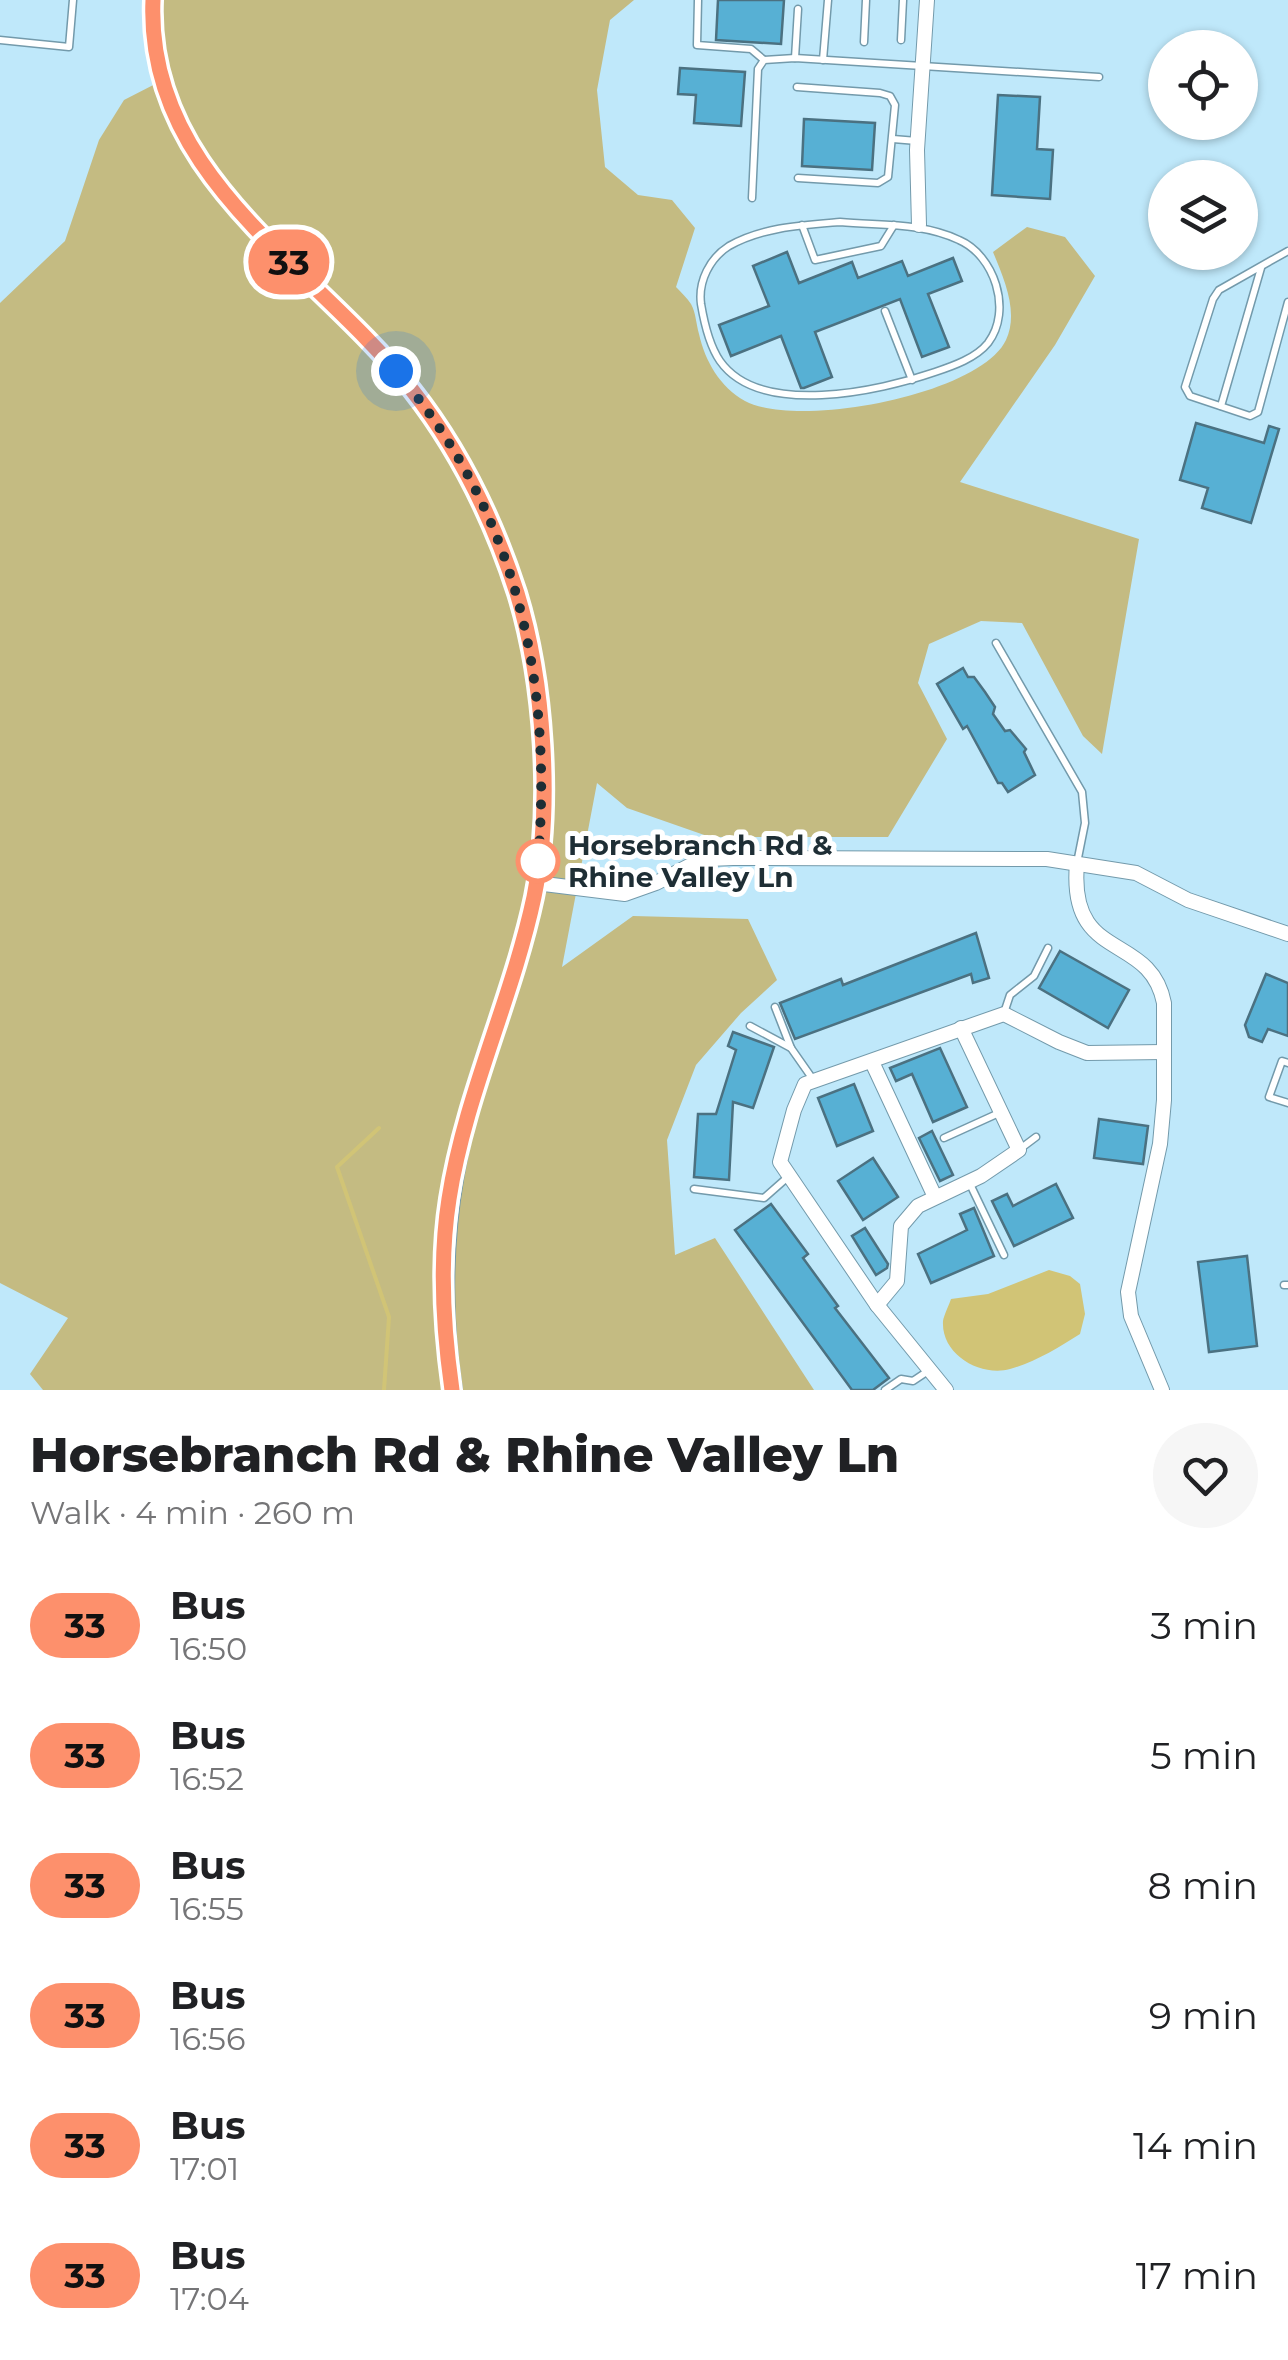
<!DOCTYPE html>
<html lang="en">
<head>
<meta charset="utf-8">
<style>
	:root { --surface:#fff; --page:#f6f6f6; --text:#202124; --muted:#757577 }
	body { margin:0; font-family:Montserrat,sans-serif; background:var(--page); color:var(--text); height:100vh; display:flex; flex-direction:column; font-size:38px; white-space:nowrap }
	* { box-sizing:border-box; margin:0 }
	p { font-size:32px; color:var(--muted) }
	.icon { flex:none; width:55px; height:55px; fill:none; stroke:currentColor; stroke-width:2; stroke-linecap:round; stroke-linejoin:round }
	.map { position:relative; height:1390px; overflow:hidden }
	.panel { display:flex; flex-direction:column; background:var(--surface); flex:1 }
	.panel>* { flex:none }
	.badge { padding:0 20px; border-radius:32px; font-size:35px; line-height:65px }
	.buttons { position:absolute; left:1148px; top:30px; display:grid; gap:20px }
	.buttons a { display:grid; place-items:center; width:110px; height:110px; border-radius:50%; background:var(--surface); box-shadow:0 2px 8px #0004; font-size:50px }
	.you { position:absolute; width:50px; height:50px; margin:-25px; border:8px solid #fff; border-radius:50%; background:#1a73e8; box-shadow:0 0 0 15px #1a73e833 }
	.map>.badge { position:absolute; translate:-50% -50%; box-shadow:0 0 0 5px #fff }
	.round { display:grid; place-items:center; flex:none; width:105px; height:105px; border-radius:52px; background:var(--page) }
	.overview { display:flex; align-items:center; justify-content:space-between; height:170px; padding:0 30px }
	h1 { font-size:48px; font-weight:800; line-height:75px }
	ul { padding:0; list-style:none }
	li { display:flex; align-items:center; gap:30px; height:130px; padding:0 30px }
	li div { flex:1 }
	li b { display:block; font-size:38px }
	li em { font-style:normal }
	li .badge { min-width:110px; font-weight:700; text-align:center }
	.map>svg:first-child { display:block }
	.green { fill:#c4bb82 }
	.water { fill:#d1c476 }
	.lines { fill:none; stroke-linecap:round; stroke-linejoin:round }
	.stream { stroke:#d1c476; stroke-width:4 }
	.building { fill:#57b0d4; stroke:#4b7181; stroke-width:2.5 }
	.service-casing { stroke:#739aab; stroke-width:9 }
	.minor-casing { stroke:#739aab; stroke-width:16 }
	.tertiary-casing { stroke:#739aab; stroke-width:20 }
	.service { stroke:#fff; stroke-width:6 }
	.minor { stroke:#fff; stroke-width:14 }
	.tertiary { stroke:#fff; stroke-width:18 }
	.line-casing { stroke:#fff; stroke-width:22 }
	.line { stroke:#fd906c; stroke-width:15 }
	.walk { stroke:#1e2e35; stroke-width:10; stroke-dasharray:0 18 }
	.stop-dot { fill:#fff; stroke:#fd906c; stroke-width:5 }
	.labels { text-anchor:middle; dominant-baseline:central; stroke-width:10; stroke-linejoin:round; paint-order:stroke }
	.stop-label { font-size:28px; font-weight:bold; fill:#1e2e35; stroke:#fff; text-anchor:start }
</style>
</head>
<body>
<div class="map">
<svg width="1288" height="1390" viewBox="0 0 1288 1390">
	<rect width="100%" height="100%" fill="#bfe8fa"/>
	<!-- green -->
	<path class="green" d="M153 0H634L610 20 597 90 605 167 638 195 672 200 695 228 676 287C681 292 687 298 691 304 696 313 696 324 699 334 705 361 720 387 745 401 797 429 980 395 1006 340 1019 312 1004 279 993 252L1027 227 1065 237 1095 276 1055 345 960 482 1139 539 1102 754 1083 736 1022 623 981 621 929 644 918 683 947 739 888 837H710L627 808 597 783 562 967 633 916 748 919 777 980 741 1013 696 1065 667 1140 675 1255 715 1238 814 1390H43L30 1374 68 1318 0 1283V303L65 241 99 140 124 100 163 80Z"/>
	<!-- water -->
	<path class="water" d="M1049 1270 1070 1276 1080 1284 1085 1314 1080 1334C1058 1348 1035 1362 1010 1369 981 1377 941 1355 943 1321 944 1315 949 1305 951 1299L988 1294Z"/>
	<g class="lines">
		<!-- stream -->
		<polyline class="stream" points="379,1128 337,1167 389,1317 384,1390"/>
	</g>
	<!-- building -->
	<g class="building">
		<polygon points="718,0 784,0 781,44 716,40"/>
		<polygon points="680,68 745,72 741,126 694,123 696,95 678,94"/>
		<polygon points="998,95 1040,97 1037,149 1053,150 1050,199 992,195"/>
		<polygon points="804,119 875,123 872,170 802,166"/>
		<polygon points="787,252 799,283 852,262 858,278 902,261 908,276 953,258 962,281 928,294 949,347 922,357 900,299 815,332 832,377 804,388 801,388 781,336 731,356 719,325 769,306 753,266"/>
		<polygon points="1196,423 1264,443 1269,426 1279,429 1251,523 1202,508 1208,488 1180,480"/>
		<polygon points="963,668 968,677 974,677 985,692 995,707 993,714 1005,731 1010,730 1026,749 1024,752 1035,775 1008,792 1002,783 998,783 967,726 963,729 937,684"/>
		<polygon points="976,933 989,978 973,983 971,974 795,1039 780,1003 841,979 843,985"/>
		<polygon points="1060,951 1129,990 1108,1028 1039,988"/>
		<polygon points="1266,974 1288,983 1288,1036 1268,1029 1262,1042 1249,1037 1245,1025"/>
		<polygon points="733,1032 774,1047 753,1108 733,1102 729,1180 694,1177 698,1114 716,1114 736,1050 728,1046"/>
		<polygon points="940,1048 967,1107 933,1122 912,1074 896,1081 890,1068"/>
		<polygon points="854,1084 873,1131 837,1146 818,1098"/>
		<polygon points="1099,1119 1148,1126 1143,1164 1094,1158"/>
		<polygon points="932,1131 953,1175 940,1181 919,1138"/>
		<polygon points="873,1158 898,1197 863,1220 838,1181"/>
		<polygon points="1056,1184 1073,1218 1014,1246 992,1201 1007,1194 1013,1206"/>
		<polygon points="771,1204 808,1254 803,1258 838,1306 835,1308 889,1378 873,1390 852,1390 735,1230"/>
		<polygon points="974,1208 994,1256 931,1283 918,1254 967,1230 960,1214"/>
		<polygon points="865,1228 888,1264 887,1268 876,1275 852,1236"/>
		<polygon points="1247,1256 1257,1346 1209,1352 1198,1262"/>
	</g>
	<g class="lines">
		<!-- service casing -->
		<g class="service-casing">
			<g id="service">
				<polyline points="698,0 697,45 751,49 764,60"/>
				<polyline points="0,40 69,47 73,0"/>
				<polyline points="901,40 903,0"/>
				<polyline points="864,42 866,0"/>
				<polyline points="795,58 798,9"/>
				<polyline points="823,60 828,0"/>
				<polyline points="797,87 880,93 890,96 895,105 888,177 878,183 798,178"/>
				<polyline points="893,139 917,141"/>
				<polyline points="752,198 758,69 764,60 795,58 1099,77"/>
				<path d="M840 222C881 226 920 222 959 240 994 255 1013 310 988 343 976 358 953 366 935 372 880 391 760 418 720 361 709 345 704 322 701 304 698 281 710 258 729 246 762 227 803 225 840 222Z"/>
				<polyline points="802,225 815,260 881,246 894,225"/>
				<polyline points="1288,251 1219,290 1213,299 1185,387 1190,396 1250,416 1258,412 1288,302"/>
				<polyline points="885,311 912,380"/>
				<polyline points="1221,406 1261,268"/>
				<polyline points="996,643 1082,792 1085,823 1077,863"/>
				<polyline points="775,1007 791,1048"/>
				<polyline points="1004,1013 1010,995 1034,976 1048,948"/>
				<polyline points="750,1026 791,1048 812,1078"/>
				<polyline points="1288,1063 1282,1061 1269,1097 1288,1103"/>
				<polyline points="944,1138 999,1113"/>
				<polyline points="1020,1149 1036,1137"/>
				<polyline points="969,1182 1004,1255"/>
				<polyline points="694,1189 764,1198 789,1176"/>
				<polyline points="1284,1285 1288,1285"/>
				<polyline points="885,1390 901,1379 913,1381 928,1371"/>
			</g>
		</g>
		<!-- minor casing -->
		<g class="minor-casing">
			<g id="minor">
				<polyline points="919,225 917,150 927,0"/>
				<path d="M1077 864C1068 964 1150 931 1164 1003V1100L1160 1144 1128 1292 1131 1316 1162 1390"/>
				<polyline points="536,883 625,894 656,883 689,866 709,859 733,858 1047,859 1136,873 1188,900 1288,934"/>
				<polyline points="872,1062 935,1197"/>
				<polyline points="877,1305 897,1281 901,1226 918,1206 981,1176 1019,1150 961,1028"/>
				<polyline points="946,1390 877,1305 780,1162 794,1110 805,1084 1004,1014 1059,1042 1087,1053 1164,1052"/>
			</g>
		</g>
		<!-- tertiary casing -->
		<g class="tertiary-casing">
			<path id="tertiary" d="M153 0C145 179 316 267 412 390 460 451 493 519 517 593 545 684 553 804 534 897 521 959 497 1019 478 1080 445 1183 437 1284 453 1390"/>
		</g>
		<!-- service -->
		<use href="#service" class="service"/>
		<!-- minor -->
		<use href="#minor" class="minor"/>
		<!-- tertiary -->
		<use href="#tertiary" class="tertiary"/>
	</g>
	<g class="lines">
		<!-- line casing -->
		<g class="line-casing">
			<path id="line" d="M153 0C145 178 316 267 412 390 460 451 493 519 517 593 544 681 553 807 534 897 512 1000 465 1095 449 1199 439 1262 443 1327 452 1390"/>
		</g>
		<!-- line -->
		<use href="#line" class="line"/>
		<!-- walk -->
		<path class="walk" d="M396 371C517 512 553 680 538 861"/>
	</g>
	<!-- markers -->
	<circle class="stop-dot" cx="538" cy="861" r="20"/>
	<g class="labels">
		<!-- stop labels -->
		<g class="stop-label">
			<text x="568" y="845">Horsebranch Rd &amp;<tspan x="568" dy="32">Rhine Valley Ln</tspan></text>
		</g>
	</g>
</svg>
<div class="buttons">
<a><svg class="icon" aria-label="locate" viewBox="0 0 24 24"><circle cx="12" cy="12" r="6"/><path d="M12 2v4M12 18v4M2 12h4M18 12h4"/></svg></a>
<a><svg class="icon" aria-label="layers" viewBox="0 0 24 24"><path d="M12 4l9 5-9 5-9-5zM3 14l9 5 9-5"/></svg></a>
</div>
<div class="you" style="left:396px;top:371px"></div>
<b class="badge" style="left:289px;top:262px;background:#fd906c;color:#111">33</b>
</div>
<section class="panel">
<div class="overview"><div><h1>Horsebranch Rd &amp; Rhine Valley Ln</h1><p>Walk · 4 min · 260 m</p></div><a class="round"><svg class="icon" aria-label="heart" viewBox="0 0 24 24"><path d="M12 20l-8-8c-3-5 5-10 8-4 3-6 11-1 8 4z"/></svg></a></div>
<ul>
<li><span class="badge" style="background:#fd906c;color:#111">33</span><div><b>Bus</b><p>16:50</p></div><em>3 min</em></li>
<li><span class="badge" style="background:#fd906c;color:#111">33</span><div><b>Bus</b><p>16:52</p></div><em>5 min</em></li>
<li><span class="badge" style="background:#fd906c;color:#111">33</span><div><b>Bus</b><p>16:55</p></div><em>8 min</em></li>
<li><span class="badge" style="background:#fd906c;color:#111">33</span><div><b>Bus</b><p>16:56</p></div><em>9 min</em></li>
<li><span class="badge" style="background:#fd906c;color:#111">33</span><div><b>Bus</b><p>17:01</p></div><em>14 min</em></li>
<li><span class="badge" style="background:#fd906c;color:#111">33</span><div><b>Bus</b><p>17:04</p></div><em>17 min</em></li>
</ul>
</section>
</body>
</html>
